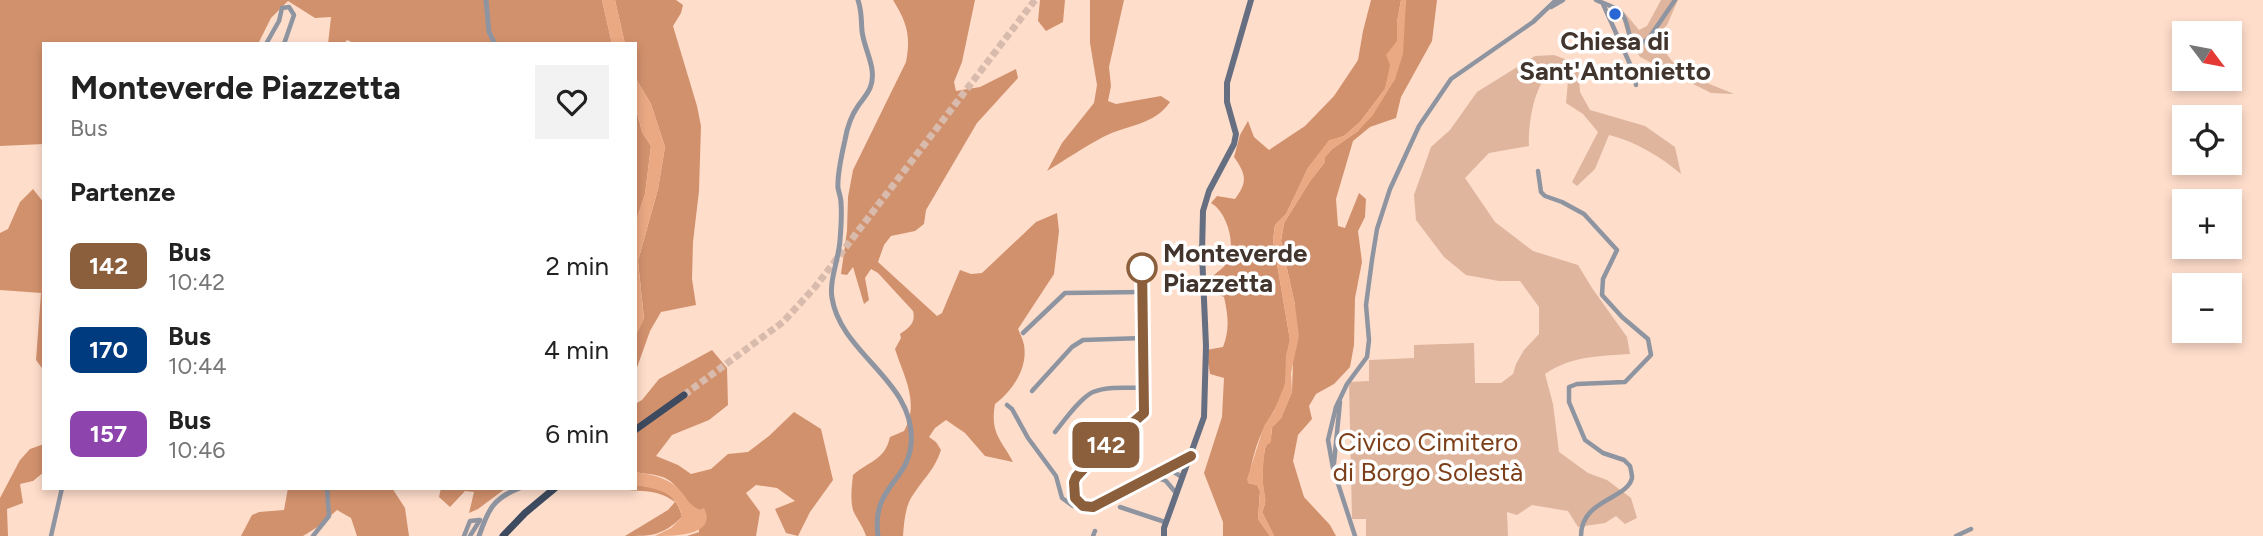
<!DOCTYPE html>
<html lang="it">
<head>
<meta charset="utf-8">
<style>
	:root { --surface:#fff; --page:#f2f2f2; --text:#222; --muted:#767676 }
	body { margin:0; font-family:Figtree,sans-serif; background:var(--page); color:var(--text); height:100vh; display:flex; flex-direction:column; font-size:26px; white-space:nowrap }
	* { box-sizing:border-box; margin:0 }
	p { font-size:23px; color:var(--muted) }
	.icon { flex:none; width:38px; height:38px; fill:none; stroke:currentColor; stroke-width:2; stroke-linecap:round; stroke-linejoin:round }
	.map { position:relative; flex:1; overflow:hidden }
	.side { position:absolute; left:42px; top:42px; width:595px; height:448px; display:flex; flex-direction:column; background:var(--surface); border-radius:0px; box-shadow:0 4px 10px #0003 }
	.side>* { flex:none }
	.badge { padding:0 14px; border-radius:10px; font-size:24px; line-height:46px }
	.needle { width:46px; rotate:122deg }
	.fabs { position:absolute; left:2172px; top:21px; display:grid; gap:14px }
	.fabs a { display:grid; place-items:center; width:70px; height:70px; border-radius:0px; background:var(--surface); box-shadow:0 4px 10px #0003; font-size:35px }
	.map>.badge { position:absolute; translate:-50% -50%; box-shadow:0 0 0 4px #fff }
	h2 { padding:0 28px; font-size:26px; line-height:63px }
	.round { display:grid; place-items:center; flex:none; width:74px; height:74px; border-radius:0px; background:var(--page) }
	.overview { display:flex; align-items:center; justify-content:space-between; height:119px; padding:0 28px }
	h1 { font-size:33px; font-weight:700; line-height:52px }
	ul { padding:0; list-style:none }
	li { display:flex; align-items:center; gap:21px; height:84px; padding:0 28px }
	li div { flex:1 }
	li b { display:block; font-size:26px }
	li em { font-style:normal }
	li .badge { min-width:77px; font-weight:700; text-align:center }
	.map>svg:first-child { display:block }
	.green { fill:#dfb59e }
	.forest { fill:#d2916d }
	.water { fill:#eaa883 }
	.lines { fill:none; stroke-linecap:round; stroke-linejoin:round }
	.trunk-tunnel { stroke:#d8bbac; stroke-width:7; stroke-dasharray:7 3.5; stroke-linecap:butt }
	.minor { stroke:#8e95a1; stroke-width:4.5 }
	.tertiary { stroke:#8e95a1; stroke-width:5 }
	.secondary { stroke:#656f81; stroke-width:6 }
	.trunk { stroke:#3d4a5f; stroke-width:7 }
	.line-casing { stroke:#fff; stroke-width:16 }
	.line { stroke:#8b5e3c; stroke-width:10 }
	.poi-dot { fill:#2966d3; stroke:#fff; stroke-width:2.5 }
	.stop-dot { fill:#fff; stroke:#8b5e3c; stroke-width:3.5 }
	.labels { text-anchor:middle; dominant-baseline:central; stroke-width:7; stroke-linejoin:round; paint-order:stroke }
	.poi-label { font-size:26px; font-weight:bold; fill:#42352e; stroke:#fff }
	.stop-label { font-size:26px; font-weight:bold; fill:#42352e; stroke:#fff; text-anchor:start }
	.park-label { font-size:26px; fill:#7c3f19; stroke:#fff }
</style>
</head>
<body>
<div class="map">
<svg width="2263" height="536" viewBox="0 0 2263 536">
	<rect width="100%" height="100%" fill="#feddcb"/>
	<!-- green -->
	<g class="green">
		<path d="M1661 0H1678L1667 25 1659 33C1663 70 1704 81 1734 94L1711 93 1640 57 1627 35 1619 6 1639 30 1647 26Z"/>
		<path d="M1554 55 1578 64 1580 92 1590 110 1645 126 1675 147 1681 174C1661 157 1635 141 1609 135L1595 169 1577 186 1572 182 1598 132 1583 114 1566 103 1568 81 1560 69C1556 71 1548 74 1545 78 1533 93 1528 127 1529 146L1489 153 1465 178 1495 222 1533 251 1578 265 1592 288 1627 337 1630 354C1599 356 1571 356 1545 374L1553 404 1559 452 1588 473 1607 480 1631 498 1637 518 1625 524 1616 516 1605 523 1578 527 1568 511 1532 505 1517 515 1507 512 1508 536H1366V519H1352L1349 382 1369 381V360L1414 358V345L1474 343 1475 383H1501L1513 374 1516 364 1524 350 1539 334V307L1520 281H1499L1466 275 1444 257 1416 220 1414 195 1431 147 1450 130 1477 92 1535 56Z"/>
	</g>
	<!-- forest -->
	<g class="forest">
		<polygon points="0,0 602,0 612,44 356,44 347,40 344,44 328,44 331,17 315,18 288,1 271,18 258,44 44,44 44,144 0,146"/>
		<polygon points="615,0 676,0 683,5 681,13 673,26 697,106 701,126 699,191 693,242 692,279 696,305 661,312 650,331 635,373 635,337 644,318 638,261 658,189 665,147 651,104 635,77 635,44 625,44"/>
		<path d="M893 0H975L962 62 954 82 956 91 980 87 1016 69 1018 78 977 123 926 210 924 224 915 231 891 236 884 245 878 262 937 316 942 313 960 270 971 274 982 273 1036 222 1057 213 1059 231 1054 274 1018 329C1020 333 1023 340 1024 345 1028 368 1013 390 995 404 990 434 1001 439 1013 462L985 456 965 433 946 420 935 428 929 437 936 442 941 450C935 470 921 481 911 498 905 509 904 523 903 536H866C863 526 855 516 853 510 850 499 852 485 853 475 869 461 885 460 890 437L904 431C920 403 904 377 895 349L901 338 900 334C909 328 916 323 913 311L878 273 871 269 865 278 869 300 864 304 853 267 847 275 841 274 847 231 848 197 853 170 906 62C911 35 907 23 893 0Z"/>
		<polygon points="1040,0 1065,0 1063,22 1046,31 1038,21"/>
		<path d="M1090 0H1124L1109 67 1111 86 1108 101 1116 104 1161 96 1170 102C1155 125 1126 125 1103 137 1084 147 1065 160 1047 171L1062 143 1094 103 1097 85 1090 43Z"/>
		<path d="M1371 0H1401L1397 22V41L1385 89 1360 122 1344 136 1329 141 1308 168 1286 214 1275 225 1273 240 1290 340C1286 355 1288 370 1285 384 1282 399 1273 412 1266 424 1256 442 1251 464 1248 483L1257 485 1260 491 1258 519 1270 536H1223V522L1204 473 1222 417 1224 378 1210 374 1206 350 1223 347C1230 329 1228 315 1224 297L1214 293 1212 277C1217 272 1225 267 1228 261 1236 244 1227 212 1211 203L1217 196 1235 199C1248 182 1246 174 1234 157L1240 135 1248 121 1254 137 1269 150 1305 126 1334 96 1358 60 1363 31Z"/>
		<path d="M1406 0H1437L1432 41 1401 97 1396 118 1370 127 1353 141 1336 199 1338 226 1345 228 1359 193 1366 199 1365 217 1358 231 1362 262 1355 298 1354 345 1350 367 1334 384 1316 394 1309 406 1312 419 1298 435 1293 461 1304 497 1330 525 1336 536H1274L1262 512C1268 498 1264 498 1263 484 1262 474 1263 458 1265 449 1267 440 1273 437 1272 427L1281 418 1292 392 1295 305 1281 241 1284 223 1310 181 1325 162V157L1332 149 1358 131 1395 79Z"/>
		<polygon points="635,104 642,132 651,146 645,194 635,224"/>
		<polygon points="33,189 44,203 44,371 36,360 41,293 0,290 0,233 8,229 20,202"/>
		<path d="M712 350 727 368 728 405 709 420 672 435 656 456 678 465 691 474 711 469 728 454 748 452 769 436 794 412 821 429 833 480 810 512 798 536 786 533 775 509 795 501 777 488 756 485 746 493 760 512 756 536H687L699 532V510C684 503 680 485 665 478 657 474 644 474 635 472V404L642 400 659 379Z"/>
		<polygon points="44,444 44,472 33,481 20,484 23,503 7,509 8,536 0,536 0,498 20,460 30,449"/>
		<path d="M635 485C659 488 676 491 682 517 662 536 652 536 625 536L668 510 675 502C655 487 637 493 614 488H635Z"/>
		<polygon points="288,488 392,488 405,508 409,536 357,536 351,518 337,510 319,526 303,536 241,536 252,515 259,512 284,510"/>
		<polygon points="441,488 506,488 478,509 469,513 474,492 465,491 450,507 439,497"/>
	</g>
	<!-- water -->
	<g class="water">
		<polygon points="602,0 615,0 625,44 612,44"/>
		<path d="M1401 0H1406L1403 54 1395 79 1373 115 1358 131 1332 149 1325 157V162L1310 181 1284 223 1281 241 1295 305 1299 336 1291 373 1292 392 1281 418 1272 427 1271 442 1265 447C1264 458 1262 472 1263 483 1264 497 1268 498 1262 512L1274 536H1270L1258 519 1260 491 1257 485 1248 483 1247 479 1264 426 1274 411 1285 384 1286 355 1290 340 1273 240 1275 225 1286 214 1308 168 1329 140 1344 136 1360 122 1385 89 1390 65 1386 55 1397 41V22Z"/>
		<polygon points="635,77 651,104 665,147 658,189 638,261 644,319 635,337 635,224 645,194 651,146 642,132 635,104"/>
		<path d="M635 472C654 475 671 478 683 494 689 502 690 505 699 510L704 508C718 536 674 536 655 536L671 528 682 517C677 491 658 489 635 485Z"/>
	</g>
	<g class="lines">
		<!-- trunk-tunnel -->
		<polyline class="trunk-tunnel" points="684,395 783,322 816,286 1035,0"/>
		<!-- minor -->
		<g class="minor">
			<path d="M1596 0C1604 4 1615 6 1621 13 1631 23 1625 42 1640 45L1649 38 1675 0"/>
			<polyline points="1603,4 1634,73 1636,85"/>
			<polyline points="1551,7 1563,0"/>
			<polyline points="266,44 279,21 282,8 289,7 294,15 284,44"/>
			<path d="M1538 171 1541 192 1545 196 1562 202 1584 214 1617 250 1603 279 1602 295 1622 317 1648 339 1651 355 1625 382 1577 384 1569 387V402L1585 440 1603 453 1624 460 1630 466C1631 470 1632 474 1632 478 1627 500 1581 499 1581 536"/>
			<polyline points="1142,265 1144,413 1099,452 1076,477 1074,482 1075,498 1083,506 1093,507 1190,456"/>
			<polyline points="1023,333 1065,293 1142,292"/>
			<polyline points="1032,391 1072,347 1083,340 1143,338"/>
			<polyline points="1007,405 1012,409 1028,438 1056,476 1062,498 1073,506 1080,504"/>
			<path d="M1055 432C1064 421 1080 398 1093 392 1108 386 1128 388 1143 388"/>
			<polyline points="1334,463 1340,402"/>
			<polyline points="1167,468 1182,477"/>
			<polyline points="1152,476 1166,481 1176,493"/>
			<polyline points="1120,507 1165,522"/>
			<polyline points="51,536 62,488"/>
			<polyline points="313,536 329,516 327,488"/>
			<polyline points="464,536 470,521 479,520"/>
			<polyline points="470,536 480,520"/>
			<polyline points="1093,536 1095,531"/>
			<polyline points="1355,536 1333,468 1328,440 1336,407 1347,384 1367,357 1369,340 1366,305 1372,260 1377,229 1390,189 1419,126 1451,79 1533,22 1556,0"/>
			<polyline points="1956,536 1971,529"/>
		</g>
		<!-- tertiary -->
		<g class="tertiary">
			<polyline points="486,0 489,32 495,44"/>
			<path d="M858 0C862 12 861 19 862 31 864 50 878 69 870 88 867 95 862 100 858 106 851 116 847 128 845 140 842 154 837 174 838 188 839 193 841 198 841 203 842 215 841 228 840 240 839 259 829 280 832 298 841 355 917 382 911 444 908 482 871 487 878 536"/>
			<path d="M479 536C488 510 493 498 520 488"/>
		</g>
		<!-- secondary -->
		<polyline class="secondary" points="1164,536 1164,528 1204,417 1206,346 1202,253 1203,211 1209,191 1234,144 1236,134 1227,102 1227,83 1251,0"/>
		<!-- trunk -->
		<g class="trunk">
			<polyline points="635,430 684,395"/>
			<polyline points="503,536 525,513 555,488"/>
		</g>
	</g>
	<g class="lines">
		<!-- line casing -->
		<g class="line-casing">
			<polyline id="line" points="1142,265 1144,413 1099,452 1076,477 1074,482 1075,498 1083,506 1093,507 1191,456"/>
		</g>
		<!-- line -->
		<use href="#line" class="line"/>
	</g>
	<!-- markers -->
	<circle class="poi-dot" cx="1615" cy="14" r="7"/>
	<circle class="stop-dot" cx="1142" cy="268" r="14"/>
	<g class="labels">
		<!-- poi labels -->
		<g class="poi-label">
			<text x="1615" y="41">Chiesa di<tspan x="1615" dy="30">Sant'Antonietto</tspan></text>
		</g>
		<!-- stop labels -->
		<g class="stop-label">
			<text x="1163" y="253">Monteverde<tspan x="1163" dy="30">Piazzetta</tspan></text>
		</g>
		<!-- park labels -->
		<g class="park-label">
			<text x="1428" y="442">Civico Cimitero<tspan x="1428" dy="30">di Borgo Solestà</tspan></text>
		</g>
	</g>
</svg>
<div class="fabs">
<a><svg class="needle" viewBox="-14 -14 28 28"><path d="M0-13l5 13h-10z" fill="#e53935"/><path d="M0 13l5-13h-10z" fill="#767676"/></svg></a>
<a><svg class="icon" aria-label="locate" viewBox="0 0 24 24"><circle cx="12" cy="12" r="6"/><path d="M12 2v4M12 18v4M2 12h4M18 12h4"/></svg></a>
<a>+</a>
<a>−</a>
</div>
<b class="badge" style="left:1106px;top:445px;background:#8b5e3c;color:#fff">142</b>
<section class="side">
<div class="overview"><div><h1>Monteverde Piazzetta</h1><p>Bus</p></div><a class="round"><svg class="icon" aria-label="heart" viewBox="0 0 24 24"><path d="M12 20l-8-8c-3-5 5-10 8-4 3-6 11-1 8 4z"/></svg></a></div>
<h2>Partenze</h2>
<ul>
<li><span class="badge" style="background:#8b5e3c;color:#fff">142</span><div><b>Bus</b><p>10:42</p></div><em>2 min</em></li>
<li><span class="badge" style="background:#003b80;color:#fff">170</span><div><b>Bus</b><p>10:44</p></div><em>4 min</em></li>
<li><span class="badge" style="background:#8e44ad;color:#fff">157</span><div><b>Bus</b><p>10:46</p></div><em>6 min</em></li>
</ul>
</section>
</div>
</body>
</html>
